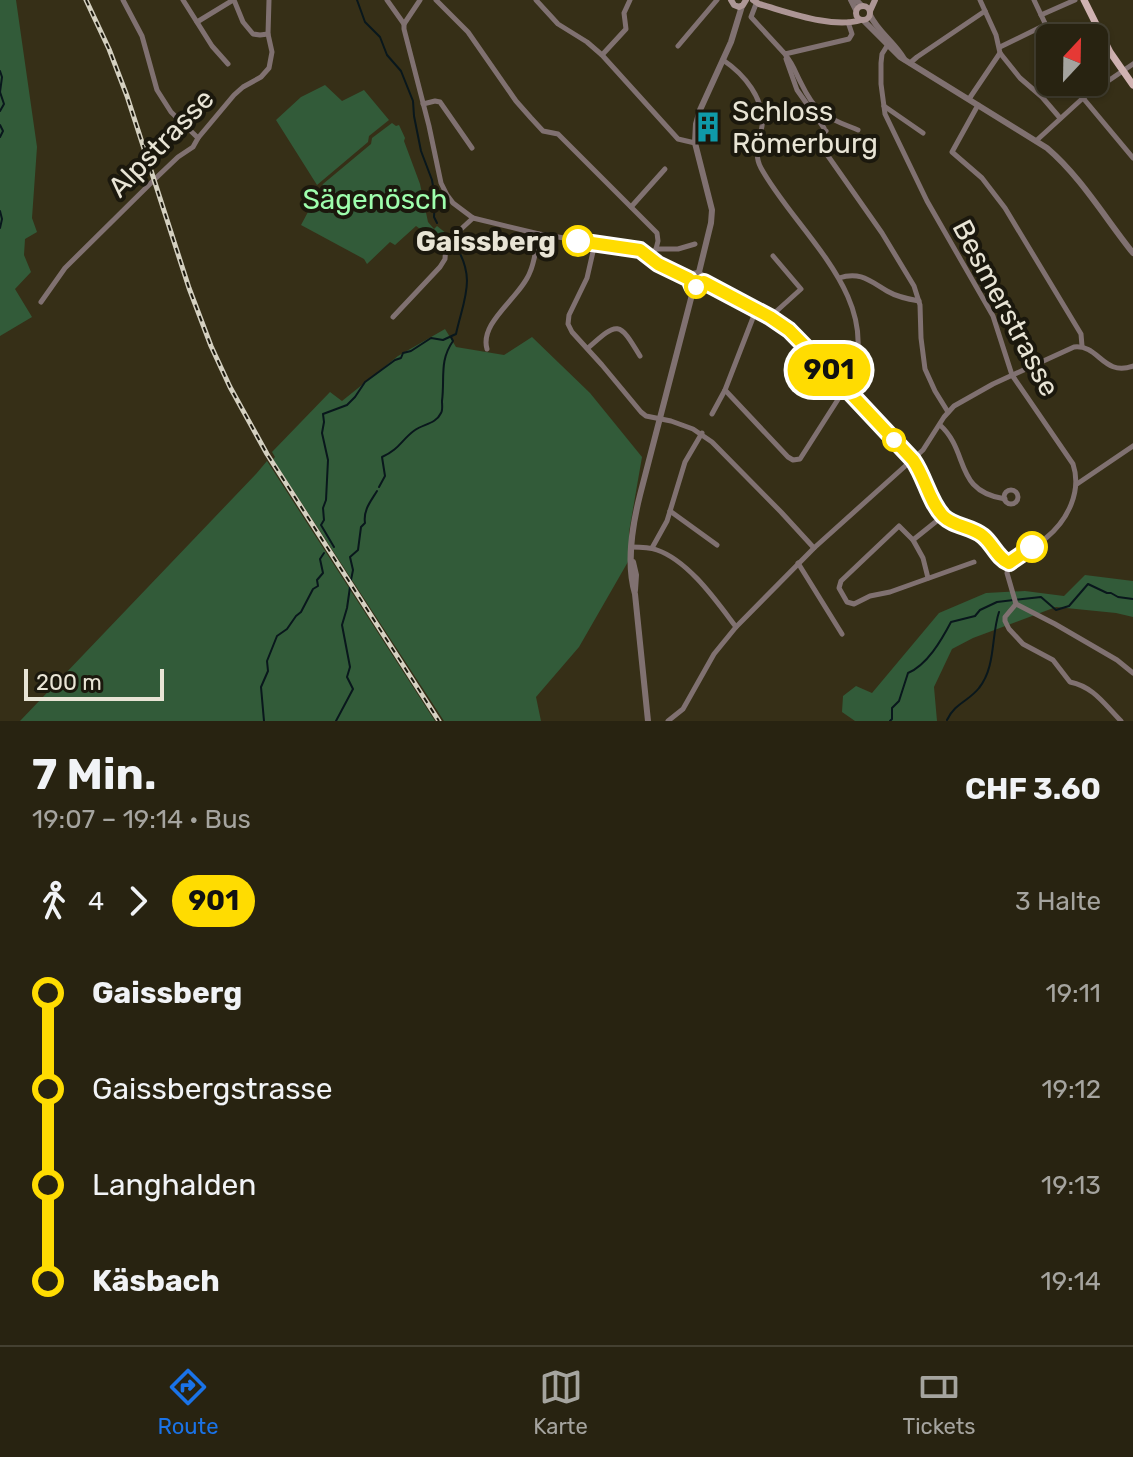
<!DOCTYPE html>
<html lang="de">
<head>
<meta charset="utf-8">
<style>
	:root { --surface:#282311; --page:#342f1f; --text:#f1f3f6; --muted:#a5a49f; --line:#444031; --accent:#1a73e8 }
	body { margin:0; font-family:Rubik,sans-serif; background:var(--page); color:var(--text); height:100vh; display:flex; flex-direction:column; font-size:30px; white-space:nowrap }
	* { box-sizing:border-box; margin:0 }
	p { font-size:26px; color:var(--muted) }
	.icon { flex:none; width:44px; height:44px; fill:none; stroke:currentColor; stroke-width:2; stroke-linecap:round; stroke-linejoin:round }
	.map { position:relative; height:721px; overflow:hidden }
	.sheet { display:flex; flex-direction:column; background:var(--surface); flex:1 }
	.sheet>* { flex:none }
	.badge { padding:0 16px; border-radius:26px; font-size:28px; line-height:52px }
	.needle { width:52px; rotate:22deg }
	.fabs { position:absolute; left:1036px; top:24px; display:grid; gap:16px }
	.fabs a { display:grid; place-items:center; width:72px; height:72px; border-radius:12px; background:var(--surface); box-shadow:0 2px 6px #0004,0 0 0 2px var(--line); font-size:40px }
	.scale { position:absolute; left:24px; bottom:20px; width:140px; box-sizing:border-box; padding-left:8px; border:4px solid #e8e4d5; border-top:0; font-size:22px; line-height:28px; white-space:nowrap; color:#e8e4d5; -webkit-text-stroke:6px #1b180d; paint-order:stroke }
	.map>.badge { position:absolute; translate:-50% -50%; box-shadow:0 0 0 4px #fff }
	.legs { display:flex; align-items:center; gap:12px; height:88px; padding:0 32px; font-size:26px }
	.legs p { margin-inline-start:auto }
	.headline { display:flex; align-items:center; justify-content:space-between; height:136px; padding:0 32px }
	h1 { font-size:44px; font-weight:700; line-height:60px }
	ul { padding:0 32px; list-style:none }
	li { display:flex; align-items:center; gap:28px; height:96px; font-size:30px }
	li i { display:grid; place-items:center; width:12px; height:100%; margin:0 10px; background:currentColor }
	li i::after { content:''; width:20px; height:20px; margin:-10px; border:6px solid; border-radius:50%; background:var(--surface) }
	li p { margin-inline-start:auto }
	li:first-child i { background:linear-gradient(#0000 50%,currentColor 0) }
	li:last-child i { background:linear-gradient(currentColor 50%,#0000 0) }
	.tabs { display:flex; justify-content:space-around; align-items:center; height:112px; border-top:2px solid var(--line); background:var(--surface); font-size:22px; color:var(--muted) }
	.tabs a { display:grid; justify-items:center; gap:4px }
	.tabs .selected { color:var(--accent) }
	.map>svg:first-child { display:block }
	.green { fill:#325b39 }
	.lines { fill:none; stroke-linecap:round; stroke-linejoin:round }
	.stream { stroke:#09171c; stroke-width:2 }
	.minor { stroke:#807171; stroke-width:5 }
	.tertiary { stroke:#807171; stroke-width:6 }
	.secondary { stroke:#ad9695; stroke-width:6 }
	.primary { stroke:#d0b2b1; stroke-width:7 }
	.rail-casing { stroke:#d4d0c0; stroke-width:5 }
	.rail { stroke:#1b180d; stroke-width:2; stroke-dasharray:6; stroke-linecap:butt }
	.line-1-casing { stroke:#fff; stroke-width:18 }
	.line-1 { stroke:#ffdc01; stroke-width:12 }
	.stop-1-dot { fill:#fff; stroke:#ffdc01; stroke-width:4 }
	.labels { text-anchor:middle; dominant-baseline:central; stroke-width:8; stroke-linejoin:round; paint-order:stroke }
	.poi-label { font-size:28px; fill:#e8e4d5; stroke:#1b180d; text-anchor:start }
	.street-label { font-size:28px; fill:#e8e4d5; stroke:#1b180d }
	.park-label { font-size:28px; fill:#9efead; stroke:#1b180d }
	.stop-label { font-size:28px; font-weight:bold; fill:#e8e4d5; stroke:#1b180d; text-anchor:end }
</style>
</head>
<body>
<div class="map">
<svg width="1133" height="721" viewBox="0 0 1133 721">
	<rect width="100%" height="100%" fill="#362f17"/>
	<!-- green -->
	<g class="green">
		<polygon points="0,0 16,0 37,147 32,218 37,232 25,239 24,255 31,272 15,289 32,317 0,336"/>
		<polygon points="325,85 342,101 364,90 389,120 369,136 368,142 317,185 276,120 301,97"/>
		<polygon points="392,123 396,126 399,125 405,138 404,141 420,184 428,222 434,229 437,226 447,234 441,244 416,226 395,245 390,242 367,264 364,259 301,225 323,184 371,144 372,138"/>
		<polygon points="445,329 456,347 504,355 532,337 590,393 642,457 629,532 629,560 579,647 536,697 541,721 444,721 273,459 275,457 272,452 330,392 342,401 398,356"/>
		<polygon points="267,461 435,721 20,721 256,474"/>
		<polygon points="1085,575 1133,581 1133,617 1116,613 1056,607 973,638 952,649 934,687 937,721 855,721 842,712 843,696 856,686 872,693 939,613 986,593 1025,591 1064,596"/>
	</g>
	<g class="lines">
		<!-- stream -->
		<g class="stream">
			<polyline points="357,0 365,22 380,37 387,55 401,71 413,101 414,116 421,151 432,180 435,198 434,217 437,223"/>
			<polyline points="0,71 2,77 0,92 4,104 0,111"/>
			<polyline points="0,125 3,131 0,137"/>
			<polyline points="0,211 2,219 0,228"/>
			<path d="M379 487 385 476 382 457C400 449 401 440 415 430 423 424 436 424 441 413 443 410 442 405 442 401 445 378 439 361 453 341L451 337"/>
			<path d="M334 547 321 525 324 520 323 508 326 500 328 460 322 433 324 422 323 414 347 405 355 397 365 382 395 360 401 358 403 353 411 351 431 338 443 340 456 334C464 298 477 278 454 243"/>
			<path d="M351 580 353 570 350 557 358 550 361 527 365 523C363 510 371 501 377 491"/>
			<path d="M947 720C955 703 969 701 979 688 996 667 991 636 999 612"/>
			<polyline points="264,721 261,687 268,671 267,661 277,636 287,629 296,616 301,612 313,589 318,586 317,580 323,573 320,559 324,553"/>
			<polyline points="336,721 353,689 347,677 350,667 342,625 347,608 350,587"/>
			<path d="M890 721 892 719V708L899 701 908 673C927 665 941 641 951 622L975 616 980 610 997 602 1041 597 1056 610 1069 606 1088 584 1107 593H1111L1118 597 1133 599"/>
		</g>
		<!-- minor -->
		<g class="minor">
			<polyline points="123,0 142,36 157,90 171,112 198,138"/>
			<polyline points="183,0 212,46 228,64"/>
			<polyline points="234,0 243,22 253,34 260,35 268,34"/>
			<polyline points="387,0 404,24"/>
			<polyline points="420,0 404,24 404,29 429,126 441,183 447,195 453,203 473,218 539,234 640,250 658,264 689,279"/>
			<polyline points="436,0 468,32 516,101 531,118 543,131 558,134 657,233 658,241 656,249"/>
			<polyline points="536,0 558,24 587,42 602,55 678,139 695,143"/>
			<polyline points="980,0 996,35 1000,53 1020,78 1042,97 1060,118"/>
			<polyline points="1034,0 1052,38"/>
			<polyline points="756,4 751,17 785,54 849,39 852,34 848,22"/>
			<polyline points="1041,15 1075,0"/>
			<polyline points="197,22 233,0"/>
			<polyline points="678,46 717,0"/>
			<path d="M887 46 882 54 881 63V84L885 114 927 201 993 316 1012 375 1073 464C1082 491 1068 520 1046 538 1034 547 1021 553 1009 563"/>
			<polyline points="1000,47 1045,25"/>
			<polyline points="602,55 626,29 624,13 630,0"/>
			<path d="M786 56C793 64 796 74 801 83 817 116 826 117 858 130"/>
			<polyline points="786,59 797,90 824,128"/>
			<path d="M723 60C744 74 765 99 762 126 760 140 753 154 761 168 796 232 884 297 851 379L800 459 793 460 788 457 725 390"/>
			<polyline points="910,63 917,57 985,11"/>
			<polyline points="1074,82 1083,98 1133,158"/>
			<polyline points="969,99 1000,53"/>
			<polyline points="423,104 435,101 440,102 472,148"/>
			<polyline points="978,105 952,152 982,178 1005,208 1081,334 1082,346"/>
			<polyline points="884,106 923,133"/>
			<polyline points="826,131 817,139 821,146 882,233 914,286 920,305 921,338 925,369 935,391 948,412"/>
			<polyline points="1037,140 1083,98 1133,64"/>
			<polyline points="631,207 665,169"/>
			<polyline points="595,243 587,278 569,315 568,324 572,332 602,365 641,412 646,416 671,421 693,429 712,442 781,512 814,548"/>
			<polyline points="650,256 656,249 678,249 695,244"/>
			<path d="M839 278C860 271 870 281 887 291 897 297 908 299 919 301"/>
			<path d="M704 282 770 317 789 330 839 381 913 460C926 477 929 501 943 516 954 527 971 526 983 536 993 544 997 558 1009 563"/>
			<polyline points="41,302 65,268 157,177 178,157 193,147 198,138 234,95 243,87 261,77 269,68 272,52 268,34 269,0"/>
			<polyline points="393,317 440,267 445,259 446,243 473,218"/>
			<polyline points="770,317 801,289 773,256"/>
			<path d="M588 348C618 321 619 321 640 356"/>
			<path d="M487 349C479 322 521 297 530 272 535 261 536 247 539 234"/>
			<polyline points="712,414 725,390 756,310"/>
			<path d="M940 425C970 452 953 491 1005 499"/>
			<polyline points="1077,484 1133,446"/>
			<circle cx="1011" cy="497" r="7"/>
			<polyline points="670,511 717,545"/>
			<polyline points="943,516 913,540 899,526 841,581 839,588 847,602 854,604 870,596 890,592 974,562"/>
			<polyline points="913,540 923,558 928,578"/>
			<path d="M631 547C640 547 649 547 657 550 689 561 717 602 736 627"/>
			<polyline points="652,548 667,521 685,462 702,433"/>
			<polyline points="798,563 842,634"/>
			<polyline points="1009,563 1007,573 1016,604 1055,624 1117,660 1133,673"/>
			<path d="M1016 604 1005 617V621L1009 629 1023 644 1053 660 1070 682C1094 687 1104 704 1121 721"/>
			<path d="M668 721 683 709 714 654 736 627 814 548 923 450 944 417 954 406 993 384 1074 347C1099 344 1103 377 1133 366"/>
		</g>
		<!-- tertiary -->
		<g class="tertiary">
			<polyline points="851,0 856,10"/>
			<polyline points="856,0 862,6"/>
			<path d="M870 15C878 32 895 43 904 59"/>
			<path d="M864 21 900 57 1047 148C1081 177 1105 218 1133 253"/>
			<polyline points="699,272 711,223 712,210 695,143 696,124 700,110 731,42 742,6"/>
			<circle cx="697" cy="280" r="7"/>
			<polyline points="633,562 636,575 635,590"/>
			<path d="M648 721 635 594C626 563 632 527 640 495L694 287"/>
		</g>
		<!-- secondary -->
		<g class="secondary">
			<polyline points="731,0 734,5 739,7 743,5 746,0"/>
			<path d="M753 0 759 4C788 12 832 29 861 20"/>
			<circle cx="863" cy="13" r="7"/>
			<polyline points="870,11 875,0"/>
		</g>
		<!-- primary -->
		<polyline class="primary" points="1084,0 1110,52 1133,85"/>
		<!-- rail casing -->
		<g class="rail-casing">
			<polyline id="rail" points="86,0 109,49 127,96 189,288 211,346 230,387 267,454 439,721"/>
		</g>
		<!-- rail -->
		<use href="#rail" class="rail"/>
	</g>
	<g class="lines">
		<!-- line-1 casing -->
		<g class="line-1-casing">
			<path id="line-1" d="M578 241 640 250 658 264 689 279 692 286 697 287 704 282 770 317 789 330 839 381 913 460C925 477 929 501 943 516 954 527 971 526 983 536 993 544 997 558 1009 563L1032 547"/>
		</g>
		<!-- line-1 -->
		<use href="#line-1" class="line-1"/>
	</g>
	<!-- icons -->
	<defs>
		<g id="building-bare" transform="scale(2.4)"><path d="M-4-6H4V6H1V3H-1V6H-4ZM-2.5-4.3h1.7v1.8h-1.7ZM.8-4.3h1.7v1.8H.8ZM-2.5-1h1.7V.8h-1.7ZM.8-1h1.7V.8H.8Z" fill="#0f9aa8" stroke="#1b180d" stroke-width="2.5" paint-order="stroke"/></g>
	</defs>
	<g fill-rule="evenodd">
		<use href="#building-bare" x="708" y="127"/>
	</g>
	<!-- markers -->
	<g class="stop-1-dot">
		<circle cx="578" cy="241" r="14"/>
		<circle cx="696" cy="287" r="10"/>
		<circle cx="894" cy="440" r="10"/>
		<circle cx="1032" cy="547" r="14"/>
	</g>
	<g class="labels">
		<!-- poi labels -->
		<g class="poi-label">
			<text x="732" y="111">Schloss<tspan x="732" dy="32">Römerburg</tspan></text>
		</g>
		<!-- street labels -->
		<g class="street-label">
			<text transform="translate(161 143) rotate(-46)">Alpstrasse</text>
			<text transform="translate(1006 308) rotate(62)">Besmerstrasse</text>
		</g>
		<!-- park labels -->
		<g class="park-label">
			<text x="375" y="199">Sägenösch</text>
		</g>
		<!-- stop labels -->
		<g class="stop-label">
			<text x="556" y="241">Gaissberg</text>
		</g>
	</g>
</svg>
<div class="fabs">
<a><svg class="needle" viewBox="-14 -14 28 28"><path d="M0-13l5 13h-10z" fill="#e53935"/><path d="M0 13l5-13h-10z" fill="#a5a49f"/></svg></a>
</div>
<div class="scale">200 m</div>
<b class="badge" style="left:829px;top:370px;background:#ffdc01;color:#111">901</b>
</div>
<section class="sheet">
<div class="headline"><div><h1>7 Min.</h1><p>19:07 – 19:14 · Bus</p></div><b>CHF 3.60</b></div>
<div class="legs"><svg class="icon" aria-label="walk" viewBox="0 0 24 24"><circle cx="13" cy="4" r="2"/><path d="M13 8l-2 6 4 7M11 14l-3 7M7 12l3-4h3l4 4"/></svg>4<svg class="icon" aria-label="forward" viewBox="0 0 24 24"><path d="M9 5l7 7-7 7"/></svg><b class="badge" style="background:#ffdc01;color:#111">901</b><p>3 Halte</p></div>
<ul>
<li><i style="color:#ffdc01"></i><b>Gaissberg</b><p>19:11</p></li>
<li><i style="color:#ffdc01"></i><span>Gaissbergstrasse</span><p>19:12</p></li>
<li><i style="color:#ffdc01"></i><span>Langhalden</span><p>19:13</p></li>
<li><i style="color:#ffdc01"></i><b>Käsbach</b><p>19:14</p></li>
</ul>
</section>
<nav class="tabs">
<a class="selected"><svg class="icon" aria-label="directions" viewBox="0 0 24 24"><path d="M12 3l9 9-9 9-9-9zM9 14v-3h6M13 9l2 2-2 2"/></svg>Route</a>
<a><svg class="icon" aria-label="map" viewBox="0 0 24 24"><path d="M3 6l6-2 6 2 6-2v14l-6 2-6-2-6 2zM9 4v14M15 6v14"/></svg>Karte</a>
<a><svg class="icon" aria-label="tickets" viewBox="0 0 24 24"><path d="M3 7h18v10H3zM15 7v10"/></svg>Tickets</a>
</nav>
</body>
</html>
